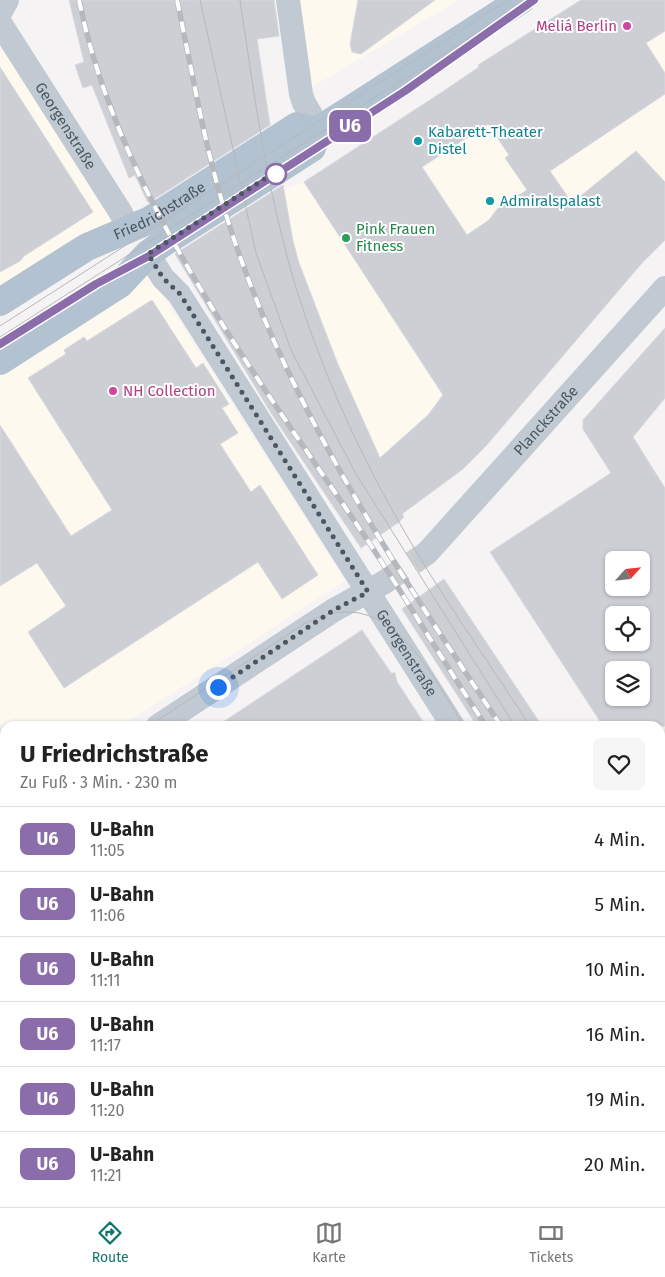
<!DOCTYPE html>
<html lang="de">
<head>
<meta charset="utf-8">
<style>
	:root { --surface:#fff; --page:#f6f6f6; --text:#222; --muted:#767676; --line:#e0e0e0; --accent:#0f766e }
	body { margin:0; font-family:"Fira Sans",sans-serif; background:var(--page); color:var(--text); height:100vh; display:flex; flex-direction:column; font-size:19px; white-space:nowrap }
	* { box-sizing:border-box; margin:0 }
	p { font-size:16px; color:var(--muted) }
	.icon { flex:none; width:28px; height:28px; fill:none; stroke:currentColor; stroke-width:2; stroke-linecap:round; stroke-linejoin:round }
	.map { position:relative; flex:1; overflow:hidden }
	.sheet { position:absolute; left:0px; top:721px; width:665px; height:486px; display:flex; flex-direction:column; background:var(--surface); border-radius:15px 15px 0 0; box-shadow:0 1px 4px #0004 }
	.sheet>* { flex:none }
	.badge { padding:0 10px; border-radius:8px; font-size:18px; line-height:32px }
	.needle { width:32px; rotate:63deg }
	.fabs { position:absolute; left:605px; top:551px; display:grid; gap:10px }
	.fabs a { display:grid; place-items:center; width:45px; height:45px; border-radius:8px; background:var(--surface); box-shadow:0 1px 4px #0004; font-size:25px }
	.you { position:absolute; width:25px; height:25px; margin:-12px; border:4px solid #fff; border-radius:50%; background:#1a73e8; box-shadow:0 0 0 8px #1a73e833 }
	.map>.badge { position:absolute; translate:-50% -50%; box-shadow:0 0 0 2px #fff }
	.round { display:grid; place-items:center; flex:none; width:52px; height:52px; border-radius:8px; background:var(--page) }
	.headline { display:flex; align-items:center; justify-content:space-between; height:85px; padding:0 20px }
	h1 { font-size:24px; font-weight:700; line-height:38px }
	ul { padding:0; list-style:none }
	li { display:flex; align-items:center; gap:15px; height:65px; padding:0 20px; border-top:1px solid var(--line) }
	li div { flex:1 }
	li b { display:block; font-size:19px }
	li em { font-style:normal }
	li .badge { min-width:55px; font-weight:700; text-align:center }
	.tabs { display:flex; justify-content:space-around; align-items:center; height:70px; border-top:1px solid var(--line); background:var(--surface); font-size:14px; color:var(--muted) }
	.tabs a { display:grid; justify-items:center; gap:2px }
	.tabs .current { color:var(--accent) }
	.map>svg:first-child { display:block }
	.commercial { fill:#fdf9ef }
	.education { fill:#e6e4e5 }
	.green { fill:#c3f1d5 }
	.building { fill:#cdcfd5; stroke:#d7d9de; fill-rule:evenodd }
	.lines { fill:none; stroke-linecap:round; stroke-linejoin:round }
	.minor-tunnel { stroke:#caccce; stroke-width:24; stroke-dasharray:24 12; stroke-linecap:butt }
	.minor { stroke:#c1cad2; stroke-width:24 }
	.major { stroke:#b3c2d1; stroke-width:28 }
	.tram { stroke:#b5b8bd; stroke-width:1 }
	.rail-casing { stroke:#b5b8bd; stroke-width:5.5 }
	.rail { stroke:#fff; stroke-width:4; stroke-dasharray:11; stroke-linecap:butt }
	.line-casing { stroke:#fff; stroke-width:11 }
	.line { stroke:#8c6dab; stroke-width:8 }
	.walk { stroke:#4a5661; stroke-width:5; stroke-dasharray:0 9 }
	.hotel-dot { fill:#d1479c; stroke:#fff; stroke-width:2 }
	.culture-dot { fill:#0f9aa8; stroke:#fff; stroke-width:2 }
	.stop-dot { fill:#fff; stroke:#8c6dab; stroke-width:2.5 }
	.leisure-dot { fill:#2e9e5b; stroke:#fff; stroke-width:2 }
	.labels { text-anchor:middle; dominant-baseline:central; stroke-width:4; stroke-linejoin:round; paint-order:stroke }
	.hotel-label { font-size:15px; fill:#b23c85; stroke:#fff; text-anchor:end }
	.street-label { font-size:15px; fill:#4a5661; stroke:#fff }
	.culture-label { font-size:15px; fill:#0d838f; stroke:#fff; text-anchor:start }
	.leisure-label { font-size:15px; fill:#27864d; stroke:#fff; text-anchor:start }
</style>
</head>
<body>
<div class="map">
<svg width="665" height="1207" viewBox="0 0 665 1207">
	<rect width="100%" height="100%" fill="#f5f3f3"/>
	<!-- commercial -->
	<g class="commercial">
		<polygon points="294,0 459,0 307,90"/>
		<polygon points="665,0 665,240 642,263 486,446 463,469 380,458 337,362 299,263 293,241 284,189 304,182 479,67"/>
		<polygon points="0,39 117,219 0,295"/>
		<polygon points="146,269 345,581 122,726 5,726 5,730 0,722 0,368"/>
	</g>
	<!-- education -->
	<g class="education">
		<polygon points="213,1203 326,1202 329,1207 206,1207"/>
		<polygon points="401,1203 476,1203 470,1207 404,1207"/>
	</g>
	<!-- green -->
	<g class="green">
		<polygon points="665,1092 665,1188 661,1190 663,1194 660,1195 660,1095"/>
		<polygon points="490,1202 649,1202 649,1203 642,1207 483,1207"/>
	</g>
	<!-- building -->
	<g class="building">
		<polygon points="69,0 274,0 279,36 257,39 270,125 148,203 135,175 129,178 92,85 83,88 75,65 84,62"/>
		<polygon points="358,0 435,0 361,54 352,52 350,44"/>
		<path d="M581 0H665V31L646 43 665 73V94L550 171 572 203 636 151 665 182V240L642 263 486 446 463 469 402 514 404 517 399 522 361 548 271 413 175 254 283 185 293 241 299 263 337 362 380 458 428 415 443 395 304 182 442 92 479 67 478 65ZM488 124 509 155 505 158 527 190 498 208 489 220 467 235 422 167Z"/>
		<polygon points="0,67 93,212 24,256 20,261 0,272"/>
		<polygon points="152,300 196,368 203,363 229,404 222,408 238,433 220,444 251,492 260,485 318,575 282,599 258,562 64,688 28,632 66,606 37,563 0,586 0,425 71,536 112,510 28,378 66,354 64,350 84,337 87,341"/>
		<path d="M665 328V398L633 437 665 488V726H603L490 552 611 473 583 429V420ZM614 560H641V588H614ZM614 615H641V642H614ZM614 670H641V698H614Z"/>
		<polygon points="444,579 542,726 477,726 402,609"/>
		<polygon points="362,630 391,673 395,673 397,682 426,726 217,726"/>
	</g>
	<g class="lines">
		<!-- minor-tunnel -->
		<polyline class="minor-tunnel" points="383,583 427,553"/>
		<!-- minor -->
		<g class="minor">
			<polyline points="288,0 301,94 304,103 320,130"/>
			<polyline points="0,13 7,0"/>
			<path id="s1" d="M0 23 121 213 129 230"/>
			<path id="s2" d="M148 254 163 278 179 294 453 726"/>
			<path id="s3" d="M427 553 665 288"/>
			<polyline points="158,726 334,610 383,583"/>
			<polyline points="0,768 5,773"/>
			<polyline points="0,833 5,830"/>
			<polyline points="660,845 665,842"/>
			<polyline points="660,1048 665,1055"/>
			<polyline points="366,1202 369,1207"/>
			<polyline points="158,1207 165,1202"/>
		</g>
		<!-- major -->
		<g class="major">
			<path id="s4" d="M0 302 87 247 150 220 297 126 317 131"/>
			<polyline points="0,361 120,284 148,254 163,243 312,148 317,131 521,0"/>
		</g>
		<!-- tram -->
		<g class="tram">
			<polyline points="200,0 256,253 291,350 356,474 515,726"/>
			<path d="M240 0C254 94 267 190 294 281 319 364 356 447 399 522 439 593 486 658 530 726"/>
			<polyline points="0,326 508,0"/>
			<polyline points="0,337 528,0"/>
			<path d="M149 726 304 624C387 579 428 670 464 726"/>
			<polyline points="0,745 5,750"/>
			<polyline points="0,761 5,767"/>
			<polyline points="660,923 665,930"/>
			<polyline points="660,942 665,949"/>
			<polyline points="660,1025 665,1032"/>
			<polyline points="358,1202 361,1207"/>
			<polyline points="372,1202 375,1207"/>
		</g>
		<!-- rail casing -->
		<g class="rail-casing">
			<g id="rail">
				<path d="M79 0C119 196 254 372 364 535 406 598 444 663 486 726"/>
				<path d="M177 0C193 75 205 151 229 224 287 406 396 568 501 726"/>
				<polyline points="660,963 665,970"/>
				<polyline points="660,985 665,991"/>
			</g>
		</g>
		<!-- rail -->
		<use href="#rail" class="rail"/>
	</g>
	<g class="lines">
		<!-- line casing -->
		<g class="line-casing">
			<polyline id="line" points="0,344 96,284 149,256 405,91 534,0"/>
		</g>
		<!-- line -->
		<use href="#line" class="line"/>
		<!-- walk -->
		<polyline class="walk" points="218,687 334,610 368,592 180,294 163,278 148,254 280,169 276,174"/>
	</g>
	<!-- markers -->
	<g class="hotel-dot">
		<circle cx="627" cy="26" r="5"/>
		<circle cx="113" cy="391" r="5"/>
	</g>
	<g class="culture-dot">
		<circle cx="418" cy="141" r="5"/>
		<circle cx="490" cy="201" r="5"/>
	</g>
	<circle class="stop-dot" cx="276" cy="174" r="10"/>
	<circle class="leisure-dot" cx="346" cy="238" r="5"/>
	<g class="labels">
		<!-- hotel labels -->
		<g class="hotel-label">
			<text x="617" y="26">Meliá Berlin</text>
			<text x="123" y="391" text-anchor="start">NH Collection</text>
		</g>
		<!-- street labels -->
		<g class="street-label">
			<text stroke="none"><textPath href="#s1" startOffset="122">Georgenstraße</textPath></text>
			<text stroke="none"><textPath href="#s4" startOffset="184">Friedrichstraße</textPath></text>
			<text stroke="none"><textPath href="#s3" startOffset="178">Planckstraße</textPath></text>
			<text stroke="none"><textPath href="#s2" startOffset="476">Georgenstraße</textPath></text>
		</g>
		<!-- culture labels -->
		<g class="culture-label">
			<text x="428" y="132">Kabarett-Theater<tspan x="428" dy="17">Distel</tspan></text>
			<text x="500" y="201">Admiralspalast</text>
		</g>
		<!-- leisure labels -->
		<g class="leisure-label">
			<text x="356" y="229">Pink Frauen<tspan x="356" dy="17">Fitness</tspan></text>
		</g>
	</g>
</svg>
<div class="fabs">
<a><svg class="needle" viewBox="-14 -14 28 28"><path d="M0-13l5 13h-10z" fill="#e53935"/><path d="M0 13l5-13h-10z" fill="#767676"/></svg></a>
<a><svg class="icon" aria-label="locate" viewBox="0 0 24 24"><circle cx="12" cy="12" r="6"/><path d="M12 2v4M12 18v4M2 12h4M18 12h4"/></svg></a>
<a><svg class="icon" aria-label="layers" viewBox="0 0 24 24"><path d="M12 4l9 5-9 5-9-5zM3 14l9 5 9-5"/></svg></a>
</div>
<div class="you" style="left:218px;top:687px"></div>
<b class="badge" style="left:350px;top:126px;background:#8c6dab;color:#fff">U6</b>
<section class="sheet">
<div class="headline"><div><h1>U Friedrichstraße</h1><p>Zu Fuß · 3 Min. · 230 m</p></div><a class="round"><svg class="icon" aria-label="heart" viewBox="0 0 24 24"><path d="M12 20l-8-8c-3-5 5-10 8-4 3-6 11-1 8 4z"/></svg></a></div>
<ul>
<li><span class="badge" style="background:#8c6dab;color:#fff">U6</span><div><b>U-Bahn</b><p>11:05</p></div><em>4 Min.</em></li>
<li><span class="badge" style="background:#8c6dab;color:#fff">U6</span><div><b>U-Bahn</b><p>11:06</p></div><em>5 Min.</em></li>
<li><span class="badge" style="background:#8c6dab;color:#fff">U6</span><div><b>U-Bahn</b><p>11:11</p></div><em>10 Min.</em></li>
<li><span class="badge" style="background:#8c6dab;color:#fff">U6</span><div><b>U-Bahn</b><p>11:17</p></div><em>16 Min.</em></li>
<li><span class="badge" style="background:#8c6dab;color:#fff">U6</span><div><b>U-Bahn</b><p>11:20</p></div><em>19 Min.</em></li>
<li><span class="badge" style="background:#8c6dab;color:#fff">U6</span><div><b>U-Bahn</b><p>11:21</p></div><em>20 Min.</em></li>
</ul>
</section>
</div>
<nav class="tabs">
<a class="current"><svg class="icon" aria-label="directions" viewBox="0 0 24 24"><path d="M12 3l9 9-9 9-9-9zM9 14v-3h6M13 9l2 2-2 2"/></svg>Route</a>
<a><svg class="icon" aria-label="map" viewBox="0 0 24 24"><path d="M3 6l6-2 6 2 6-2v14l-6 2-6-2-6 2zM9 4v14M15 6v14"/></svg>Karte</a>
<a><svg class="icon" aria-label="tickets" viewBox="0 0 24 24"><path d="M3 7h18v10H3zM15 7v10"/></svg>Tickets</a>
</nav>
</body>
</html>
